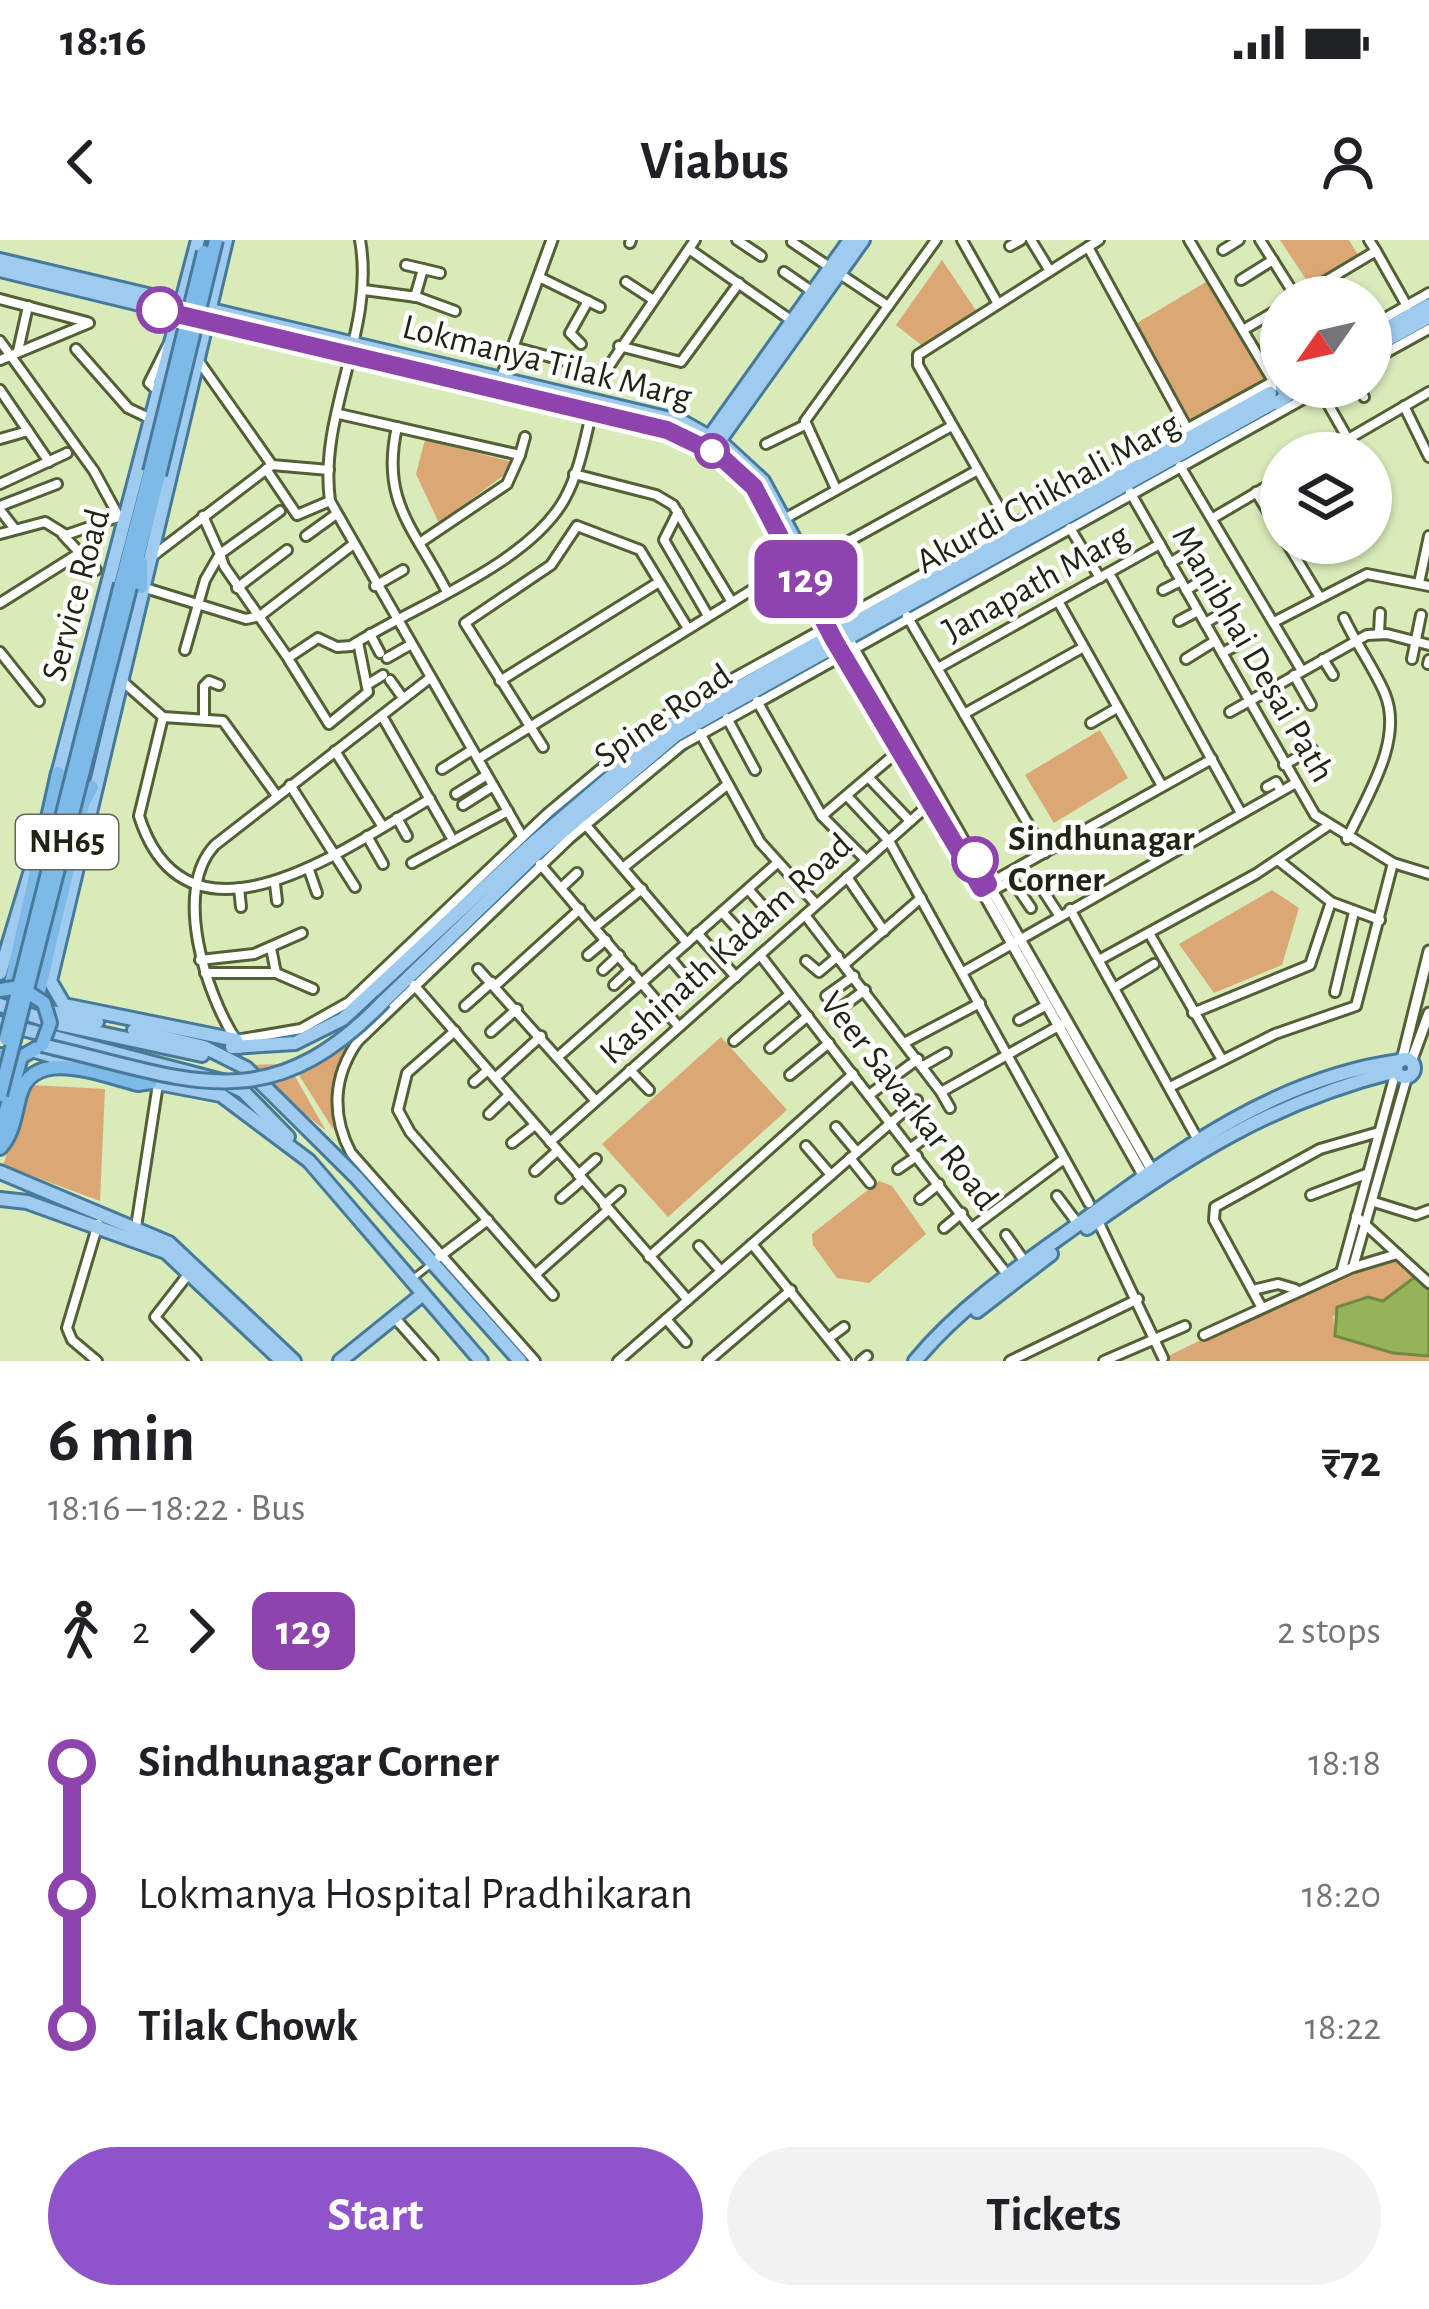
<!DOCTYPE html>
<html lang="en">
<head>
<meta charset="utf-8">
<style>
	:root { --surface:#fff; --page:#f2f2f2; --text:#202124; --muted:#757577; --accent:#9054ca }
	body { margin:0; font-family:"Alegreya Sans",sans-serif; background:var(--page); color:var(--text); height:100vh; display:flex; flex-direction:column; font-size:45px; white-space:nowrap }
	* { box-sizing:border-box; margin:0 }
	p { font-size:39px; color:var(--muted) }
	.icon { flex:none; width:66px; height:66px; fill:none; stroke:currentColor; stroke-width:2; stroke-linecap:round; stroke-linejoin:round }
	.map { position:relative; height:1121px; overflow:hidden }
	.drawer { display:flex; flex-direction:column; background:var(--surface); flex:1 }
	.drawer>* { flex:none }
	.badge { padding:0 24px; border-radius:18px; font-size:42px; line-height:78px }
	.needle { width:78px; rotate:236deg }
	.controls { position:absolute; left:1260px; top:36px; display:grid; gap:24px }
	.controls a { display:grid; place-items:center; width:132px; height:132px; border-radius:50%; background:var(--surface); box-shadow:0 3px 9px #0004; font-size:60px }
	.map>.badge { position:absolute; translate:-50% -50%; box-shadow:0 0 0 6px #fff }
	.legs { display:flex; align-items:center; gap:18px; height:132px; padding:0 48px; font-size:39px }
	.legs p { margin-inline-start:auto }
	.overview { display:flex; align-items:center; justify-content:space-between; height:204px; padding:0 48px }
	h1 { font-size:66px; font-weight:700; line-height:90px }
	.cta { display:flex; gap:24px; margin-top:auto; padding:24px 48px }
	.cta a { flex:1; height:138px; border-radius:72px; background:var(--accent); color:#fff; font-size:48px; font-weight:700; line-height:138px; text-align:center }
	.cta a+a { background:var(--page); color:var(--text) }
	ul { padding:0 48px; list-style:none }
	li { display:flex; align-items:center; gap:42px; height:132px; font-size:45px }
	li i { display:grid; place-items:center; width:18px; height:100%; margin:0 15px; background:currentColor }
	li i::after { content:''; width:30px; height:30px; margin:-15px; border:9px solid; border-radius:50%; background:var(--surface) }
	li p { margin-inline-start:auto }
	li:first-child i { background:linear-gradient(#0000 50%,currentColor 0) }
	li:last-child i { background:linear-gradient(currentColor 50%,#0000 0) }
	.status { display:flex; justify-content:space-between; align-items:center; height:84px; padding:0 60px; background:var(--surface); direction:ltr }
	.status svg { height:33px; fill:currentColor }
	header { display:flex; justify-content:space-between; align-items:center; height:156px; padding:0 48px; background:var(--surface); font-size:54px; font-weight:700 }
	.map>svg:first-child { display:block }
	.green { fill:#dba775 }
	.water { fill:#95b457; stroke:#718942; stroke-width:3 }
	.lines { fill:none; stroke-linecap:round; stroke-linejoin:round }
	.pedestrian-casing { stroke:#526135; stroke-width:10 }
	.minor-casing { stroke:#526135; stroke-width:14 }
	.tertiary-casing { stroke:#526135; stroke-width:15 }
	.secondary-casing { stroke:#526135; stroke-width:15 }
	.primary-casing { stroke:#477a9a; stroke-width:18 }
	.trunk-casing { stroke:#477a9a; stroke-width:18 }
	.pedestrian { stroke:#fff; stroke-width:4.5 }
	.minor { stroke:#fff; stroke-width:8 }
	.tertiary { stroke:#fff; stroke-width:9 }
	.secondary { stroke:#fff; stroke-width:9 }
	.primary { stroke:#9ecbee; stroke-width:12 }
	.trunk { stroke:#7ebae8; stroke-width:12 }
	.primary-bridge-casing { stroke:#477a9a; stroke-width:18; stroke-linecap:butt }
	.trunk-bridge-casing { stroke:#477a9a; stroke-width:18; stroke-linecap:butt }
	.primary-bridge { stroke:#9ecbee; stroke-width:12 }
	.trunk-bridge { stroke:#7ebae8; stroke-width:12 }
	.line-1-casing { stroke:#fff; stroke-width:27 }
	.line-1 { stroke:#8e44ad; stroke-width:18 }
	.stop-1-dot { fill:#fff; stroke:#8e44ad; stroke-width:6 }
	.labels { text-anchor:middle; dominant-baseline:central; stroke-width:9; stroke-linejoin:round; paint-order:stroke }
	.shield { fill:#fff; stroke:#626659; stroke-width:3 }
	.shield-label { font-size:33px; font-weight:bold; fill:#1e2512 }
	.street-label { font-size:36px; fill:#1e2512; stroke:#fff }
	.stop-label { font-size:36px; font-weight:bold; fill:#1e2512; stroke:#fff; text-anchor:start }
</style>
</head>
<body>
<div class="status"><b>18:16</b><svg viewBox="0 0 49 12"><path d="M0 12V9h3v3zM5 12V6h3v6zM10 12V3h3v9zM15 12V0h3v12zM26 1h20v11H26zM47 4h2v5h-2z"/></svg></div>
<header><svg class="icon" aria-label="back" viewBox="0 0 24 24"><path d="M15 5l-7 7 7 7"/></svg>Viabus<svg class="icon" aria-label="person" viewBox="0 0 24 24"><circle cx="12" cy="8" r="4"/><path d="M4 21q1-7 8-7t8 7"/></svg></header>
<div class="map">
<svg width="1429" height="1121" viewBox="0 0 1429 1121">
	<rect width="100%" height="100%" fill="#d8ebb9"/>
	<!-- green -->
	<g class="green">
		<polygon points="1280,0 1349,0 1360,18 1311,47"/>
		<polygon points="942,20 979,75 925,108 896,85"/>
		<polygon points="1211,39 1272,142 1188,190 1132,86"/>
		<polygon points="425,200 513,222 511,230 439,283 416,234"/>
		<polygon points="1100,490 1128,538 1054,583 1025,535"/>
		<polygon points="1272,650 1299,668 1282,725 1214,753 1179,704"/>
		<polygon points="721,797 787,870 668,977 602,904"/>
		<polygon points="349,798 333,889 297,832"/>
		<polygon points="288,824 325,889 325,890 243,825"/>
		<polygon points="31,845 105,849 100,961 3,925"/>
		<polygon points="879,941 892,946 926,994 869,1043 837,1038 813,1005 812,994"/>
		<polygon points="1398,1015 1419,1034 1383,1061 1333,1076 1335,1095 1393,1113 1429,1116 1429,1121 1158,1121 1342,1031"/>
	</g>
	<!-- water -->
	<polygon class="water" points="1419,1034 1429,1044 1429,1116 1393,1113 1335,1096 1337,1067 1368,1057 1383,1061"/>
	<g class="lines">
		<!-- pedestrian casing -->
		<g class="pedestrian-casing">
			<polyline id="pedestrian" points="411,1040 430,1025"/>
		</g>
		<!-- minor casing -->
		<g class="minor-casing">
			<g id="minor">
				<path d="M360 0C376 89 318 173 330 261L522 596"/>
				<polyline points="737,0 761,16"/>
				<polyline points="962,0 998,64"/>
				<polyline points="1031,0 1050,31"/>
				<polyline points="1189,0 1276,146"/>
				<polyline points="1260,0 1296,57"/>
				<polyline points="792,2 888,66"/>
				<polyline points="630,3 631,0"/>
				<polyline points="1010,6 1021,0"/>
				<polyline points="1088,7 1188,190"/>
				<polyline points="689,9 795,83"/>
				<polyline points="1223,10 1239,0"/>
				<polyline points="1376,11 1407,66"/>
				<polyline points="406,25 423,29 415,57"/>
				<polyline points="423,29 440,33"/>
				<polyline points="784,32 813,52"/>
				<polyline points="539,37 600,67"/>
				<polyline points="1241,40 1273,20"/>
				<polyline points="626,42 652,59"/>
				<polyline points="364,50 417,57 455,71"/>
				<polyline points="1299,57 1376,11 1369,0"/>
				<polyline points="0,59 87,82"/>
				<polyline points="1371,86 1429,53"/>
				<polyline points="1243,90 1281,68"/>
				<polyline points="0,101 94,231 119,277"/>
				<polyline points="581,104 570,93 588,61"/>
				<polyline points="619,106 681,122 739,43"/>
				<polyline points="513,107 573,123"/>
				<polyline points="76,109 128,168 151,179"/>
				<polyline points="18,111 28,66"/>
				<polyline points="0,120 89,83"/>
				<polyline points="198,120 272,225 329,230"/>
				<polyline points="1371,121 1429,89"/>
				<polyline points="607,129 695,0"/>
				<polyline points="1358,147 1364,157"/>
				<polyline points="0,150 49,222"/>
				<polyline points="1320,150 1348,199"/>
				<polyline points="159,152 149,143 168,105"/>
				<polyline points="1404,166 1429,217"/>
				<polyline points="339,174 520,215 507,244 421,302"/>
				<path d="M397 187C380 262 415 289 447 352"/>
				<polyline points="0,199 28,191"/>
				<polyline points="766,204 805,185"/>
				<polyline points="1324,213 1429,152"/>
				<polyline points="520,215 525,197"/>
				<polyline points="1180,226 1302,431"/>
				<polyline points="266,229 297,275 330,261"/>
				<polyline points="574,234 656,255 673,265 730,359"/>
				<polyline points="0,244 67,213"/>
				<polyline points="836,249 805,181 936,0"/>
				<polyline points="1130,252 1315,575 1393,623 1429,634"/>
				<polyline points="1256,252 1281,293"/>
				<polyline points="0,266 57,244"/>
				<polyline points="0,270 14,288"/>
				<path d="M280 271 220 314 224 326 288 418 318 398 337 407 351 406C414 366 527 325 564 260 580 232 586 194 594 162"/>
				<polyline points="678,272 664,300 707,374"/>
				<polyline points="786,278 950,187"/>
				<polyline points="1213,278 1281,238"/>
				<polyline points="1011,288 918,125 918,115 1099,0"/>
				<polyline points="1070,288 1100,338"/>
				<polyline points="0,294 45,282 66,295 121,276"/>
				<polyline points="63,295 96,330"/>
				<polyline points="306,296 335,275"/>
				<polyline points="1287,303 1319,356"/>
				<polyline points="154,315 272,225"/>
				<polyline points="809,323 976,231"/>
				<polyline points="1170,323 1188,312"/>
				<polyline points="1109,333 1241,573"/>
				<polyline points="1419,343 1429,296"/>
				<polyline points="375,346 403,330"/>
				<polyline points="142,347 246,379 260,376 351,306"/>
				<polyline points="237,348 287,310"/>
				<polyline points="1163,350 1181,341"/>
				<polyline points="1186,350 1203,340"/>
				<polyline points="1058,361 1162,546"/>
				<polyline points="0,363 78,314"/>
				<polyline points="907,376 1045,613"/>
				<path d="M1344 378C1356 404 1374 428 1385 454 1404 501 1366 557 1347 599"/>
				<polyline points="1179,381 1198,371"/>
				<polyline points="1274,382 1367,334 1429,346"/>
				<polyline points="1205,383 1221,374"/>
				<polyline points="1379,393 1380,373"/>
				<polyline points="370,394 380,413"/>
				<polyline points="185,410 205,340 220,314 203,276"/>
				<polyline points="0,412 39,461"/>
				<polyline points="1222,413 1237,405"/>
				<polyline points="387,418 410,405"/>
				<polyline points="1186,419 1215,401"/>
				<polyline points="1323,419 1333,435"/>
				<polyline points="1412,419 1421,375"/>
				<polyline points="289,420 329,484 368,452 358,402"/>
				<polyline points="1428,424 1429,420"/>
				<polyline points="938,428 1160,304"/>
				<polyline points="1294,435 1311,465"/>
				<path d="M430 438 215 605C172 650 206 754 236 800L301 789 349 762 548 573 663 477 1281 137"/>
				<polyline points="121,440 163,477 223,481 277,556"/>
				<polyline points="390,440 403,458"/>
				<polyline points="500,441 659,342"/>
				<polyline points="370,443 383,435"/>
				<polyline points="757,461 822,576 866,620"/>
				<polyline points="1230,472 1367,395 1387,394 1429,405"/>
				<polyline points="964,474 1082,408"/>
				<polyline points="382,476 450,595"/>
				<path d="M163 477 139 576C187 726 349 606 430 559"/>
				<polyline points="727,478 755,530"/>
				<polyline points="204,479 204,446 209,441 219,445"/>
				<polyline points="1091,483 1117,468"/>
				<polyline points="700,493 760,602 816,664"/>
				<polyline points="543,507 465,383 551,325 577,286 640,310 687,387"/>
				<polyline points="335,511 383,587"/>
				<polyline points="478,519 797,322"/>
				<polyline points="1284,525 1312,509"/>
				<polyline points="442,529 472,510"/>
				<polyline points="869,538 910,581"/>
				<polyline points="290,545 355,647"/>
				<polyline points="1267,547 1276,542 1281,551"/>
				<polyline points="456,554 487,535"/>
				<polyline points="848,557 889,601 1089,963"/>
				<polyline points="463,565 493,546"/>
				<polyline points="822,576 902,508"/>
				<polyline points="397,578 407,596"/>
				<polyline points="585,584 687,703"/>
				<polyline points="367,596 383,624"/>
				<polyline points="1278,620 1331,662 1380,680"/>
				<polyline points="412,623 508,571"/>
				<polyline points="540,624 679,787"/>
				<polyline points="624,627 727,545"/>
				<polyline points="309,630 317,653"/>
				<polyline points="847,637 884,691"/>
				<polyline points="275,644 277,661"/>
				<polyline points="988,644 1212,519"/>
				<polyline points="239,648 241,667"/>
				<polyline points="561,648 577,633"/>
				<polyline points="748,649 770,674"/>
				<polyline points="992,651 1012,640 1031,668"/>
				<polyline points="1044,652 1059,675"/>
				<polyline points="1070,669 1198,900"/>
				<polyline points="722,672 745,697"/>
				<polyline points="805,675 941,852 1064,783"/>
				<polyline points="595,687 642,649"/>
				<polyline points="697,693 736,737"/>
				<polyline points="1149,693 1221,818"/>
				<polyline points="271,708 276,733"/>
				<polyline points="588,715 606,700"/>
				<polyline points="760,715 1009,1037"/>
				<polyline points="670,718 692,744"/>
				<polyline points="200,720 254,714 302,693"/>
				<polyline points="1099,720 1256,634 1326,587"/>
				<polyline points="806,721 819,732 838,716"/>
				<polyline points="845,724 921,658"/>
				<polyline points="478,729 595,860"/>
				<polyline points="603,730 619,715"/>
				<polyline points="963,732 1294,544"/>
				<polyline points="205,733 276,733 313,749"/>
				<polyline points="414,745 688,1060"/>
				<polyline points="614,745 631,729"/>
				<polyline points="495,746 580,669"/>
				<polyline points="1114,748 1154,724"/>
				<polyline points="1335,752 1354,672"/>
				<polyline points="826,756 854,736"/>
				<polyline points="465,766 492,742"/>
				<polyline points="1193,773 1310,725 1331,662"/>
				<polyline points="843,777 842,767 865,750"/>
				<polyline points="1019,780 1047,765"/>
				<polyline points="455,791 407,833 398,870 410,892 553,1055"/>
				<polyline points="491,792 517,769"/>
				<polyline points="734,801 790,754"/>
				<polyline points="906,802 980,763"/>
				<polyline points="770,808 808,776"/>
				<polyline points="559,816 776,624"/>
				<polyline points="923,826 946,813"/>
				<polyline points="630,830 649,850"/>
				<polyline points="790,835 829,803"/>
				<polyline points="495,838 541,796"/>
				<polyline points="474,842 488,830"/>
				<polyline points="1170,847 1275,794 1356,766 1393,623"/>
				<polyline points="941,852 950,868"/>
				<polyline points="869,855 918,819"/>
				<polyline points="489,874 509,855"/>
				<polyline points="836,887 857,912"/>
				<polyline points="550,902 933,561"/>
				<polyline points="512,903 535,885"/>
				<polyline points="806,906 831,935"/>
				<polyline points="911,908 930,894"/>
				<polyline points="850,918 870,943"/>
				<polyline points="898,929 917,916"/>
				<polyline points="535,931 557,911"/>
				<polyline points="578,935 596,919"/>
				<polyline points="1311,955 1366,934"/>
				<polyline points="1057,956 1078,984"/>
				<polyline points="561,958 582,940"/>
				<polyline points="920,959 939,944"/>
				<polyline points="1374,962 1416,975 1429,970"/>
				<polyline points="604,965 620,951"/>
				<polyline points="1356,976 1429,1043"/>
				<polyline points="1097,979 1163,1118"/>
				<polyline points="136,987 158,844"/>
				<polyline points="973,987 1064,919"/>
				<polyline points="944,988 962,973"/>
				<polyline points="1006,995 1025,1022"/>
				<polyline points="752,1004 846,1121"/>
				<polyline points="699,1006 721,1031"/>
				<polyline points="439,1017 488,980"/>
				<polyline points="649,1017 853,834"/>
				<polyline points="1354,1027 1397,1014"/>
				<polyline points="1342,1029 1396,831"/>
				<polyline points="190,1032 155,1077 196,1121"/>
				<polyline points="536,1034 608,970"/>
				<polyline points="1253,1050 1278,1044 1295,1049"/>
				<polyline points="1262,1068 1214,980 1215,967 1320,909 1379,892"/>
				<polyline points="394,1077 433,1121"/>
				<polyline points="666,1079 686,1102"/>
				<polyline points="1204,1095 1353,1027 1407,837"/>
				<polyline points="829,1098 844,1087"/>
				<polyline points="97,1121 72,1100 67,1088 98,984"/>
				<path d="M535 1121 351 913C331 875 333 836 358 801L570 598 682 505 1325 147"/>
				<polyline points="618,1121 917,860"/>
				<polyline points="708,1121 791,1050"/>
				<polyline points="861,1121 867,1116"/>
				<polyline points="1010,1121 1138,1059"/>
				<polyline points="1104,1121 1185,1086"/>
			</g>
		</g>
		<!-- tertiary casing -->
		<g class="tertiary-casing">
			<g id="tertiary">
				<polyline points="501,139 552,0"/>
				<polyline points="849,400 1153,932"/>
				<polyline points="842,404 1146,940"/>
			</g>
		</g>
		<!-- secondary casing -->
		<g class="secondary-casing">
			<g id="secondary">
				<polyline points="1402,820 1429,711"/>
				<polyline points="1411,822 1429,773"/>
			</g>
		</g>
		<!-- primary casing -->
		<g class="primary-casing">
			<g id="primary">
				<polyline points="226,0 50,741 64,765 236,800 239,807"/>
				<polyline points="0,20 683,182 725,206 763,241 842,387"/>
				<path d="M0 30 690 198C765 234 798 320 834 391"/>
				<polyline points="1371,97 1429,65"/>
				<polyline points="1371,109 1429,77"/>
				<polyline points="1277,163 1287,156 1282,147"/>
				<polyline points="708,199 850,0"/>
				<polyline points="717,204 863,0"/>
				<polyline points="845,388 1270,153"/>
				<polyline points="850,397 1275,162"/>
				<polyline points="57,538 198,0"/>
				<polyline points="527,608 670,486 833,394"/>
				<polyline points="534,616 676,495 839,404"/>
				<polyline points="0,733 32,627"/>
				<polyline points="384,761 531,619"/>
				<polyline points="0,765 58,784 202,815"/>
				<polyline points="48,771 97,782"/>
				<polyline points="0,783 222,841 243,851 288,897"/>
				<polyline points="134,790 204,807 246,828 357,938 520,1121"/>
				<polyline points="232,807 295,803 343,779 524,611"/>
				<polyline points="35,811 81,825"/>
				<circle cx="1405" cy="828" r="9"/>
				<polyline points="142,840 221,855 309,921 481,1121"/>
				<polyline points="0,932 169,1003 294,1121"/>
				<polyline points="0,959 27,962 166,1012 282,1121"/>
				<path d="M1087 988C1189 915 1273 862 1396 831"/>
				<polyline points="977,1071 1051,1014"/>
				<polyline points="340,1121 423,1054"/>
				<path d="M915 1121C958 1069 1014 1030 1069 991 1170 917 1273 838 1400 821"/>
			</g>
		</g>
		<!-- trunk casing -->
		<g class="trunk-casing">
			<g id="trunk">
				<polyline points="141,323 141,347"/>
				<polyline points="121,344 150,232"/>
				<polyline points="130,347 159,235"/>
				<polyline points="10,747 58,533"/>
				<polyline points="38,756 83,564 92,547"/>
				<polyline points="0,815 21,817 42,805"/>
				<polyline points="0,892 21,817"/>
				<path d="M0 908C13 895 15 873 20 855 33 805 104 836 138 844L151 842"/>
			</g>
		</g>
		<!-- pedestrian -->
		<use href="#pedestrian" class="pedestrian"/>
		<!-- minor -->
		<use href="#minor" class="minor"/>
		<!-- tertiary -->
		<use href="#tertiary" class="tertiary"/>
		<!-- secondary -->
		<use href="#secondary" class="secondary"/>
		<!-- primary -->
		<use href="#primary" class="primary"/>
		<!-- trunk -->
		<use href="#trunk" class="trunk"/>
		<!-- primary-bridge casing -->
		<g class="primary-bridge-casing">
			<path id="primary-bridge" d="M42 805C186 838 266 884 384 761"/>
		</g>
		<!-- trunk-bridge casing -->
		<g class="trunk-bridge-casing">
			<g id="trunk-bridge">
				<polyline points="150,232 204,12"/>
				<polyline points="159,235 216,0"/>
				<polyline points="0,750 20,747 44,763 50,783 42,805"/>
				<polyline points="6,799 121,344"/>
				<polyline points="0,855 130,347"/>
			</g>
		</g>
		<!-- primary-bridge -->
		<use href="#primary-bridge" class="primary-bridge"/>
		<!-- trunk-bridge -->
		<use href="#trunk-bridge" class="trunk-bridge"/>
	</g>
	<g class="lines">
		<!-- line-1 casing -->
		<g class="line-1-casing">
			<polyline id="line-1" points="160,70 667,190 719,215 754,247 834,400 981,648 988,644 975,620"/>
		</g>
		<!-- line-1 -->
		<use href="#line-1" class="line-1"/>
	</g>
	<!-- markers -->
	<g class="stop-1-dot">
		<circle cx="160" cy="70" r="21"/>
		<circle cx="712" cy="211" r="15"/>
		<circle cx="975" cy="620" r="21"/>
	</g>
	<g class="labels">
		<!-- shield labels -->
		<rect class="shield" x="16" y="575" width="102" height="54" rx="9"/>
		<g class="shield-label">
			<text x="67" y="602">NH65</text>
		</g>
		<!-- street labels -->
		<g class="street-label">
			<text transform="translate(547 122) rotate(14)">Lokmanya Tilak Marg</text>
			<text transform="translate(1048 253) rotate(-29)">Akurdi Chikhali Marg</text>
			<text transform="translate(1036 343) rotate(-29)">Janapath Marg</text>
			<text transform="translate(76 355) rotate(-75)">Service Road</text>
			<text transform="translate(1253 414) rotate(60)">Manibhai Desai Path</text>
			<text transform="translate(663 476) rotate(-34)">Spine Road</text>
			<text transform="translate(726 709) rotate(-42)">Kashinath Kadam Road</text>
			<text transform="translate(909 861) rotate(52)">Veer Savarkar Road</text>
		</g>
		<!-- stop labels -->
		<g class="stop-label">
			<text x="1008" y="599">Sindhunagar<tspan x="1008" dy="41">Corner</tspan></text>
		</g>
	</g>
</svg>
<div class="controls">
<a><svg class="needle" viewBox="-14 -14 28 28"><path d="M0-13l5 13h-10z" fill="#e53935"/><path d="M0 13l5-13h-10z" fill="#757577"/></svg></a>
<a><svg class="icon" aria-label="layers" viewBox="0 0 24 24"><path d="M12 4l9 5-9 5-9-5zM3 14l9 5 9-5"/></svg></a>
</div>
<b class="badge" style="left:806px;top:339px;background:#8e44ad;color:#fff">129</b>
</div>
<section class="drawer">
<div class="overview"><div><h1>6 min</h1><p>18:16 – 18:22 · Bus</p></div><b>₹72</b></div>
<div class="legs"><svg class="icon" aria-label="walk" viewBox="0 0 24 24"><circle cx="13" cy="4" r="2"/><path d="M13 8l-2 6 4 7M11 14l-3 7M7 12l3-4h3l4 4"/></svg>2<svg class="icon" aria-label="forward" viewBox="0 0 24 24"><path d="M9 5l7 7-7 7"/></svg><b class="badge" style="background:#8e44ad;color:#fff">129</b><p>2 stops</p></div>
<ul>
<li><i style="color:#8e44ad"></i><b>Sindhunagar Corner</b><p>18:18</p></li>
<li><i style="color:#8e44ad"></i><span>Lokmanya Hospital Pradhikaran</span><p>18:20</p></li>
<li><i style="color:#8e44ad"></i><b>Tilak Chowk</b><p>18:22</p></li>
</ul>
<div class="cta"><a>Start</a><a>Tickets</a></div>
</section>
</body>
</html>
